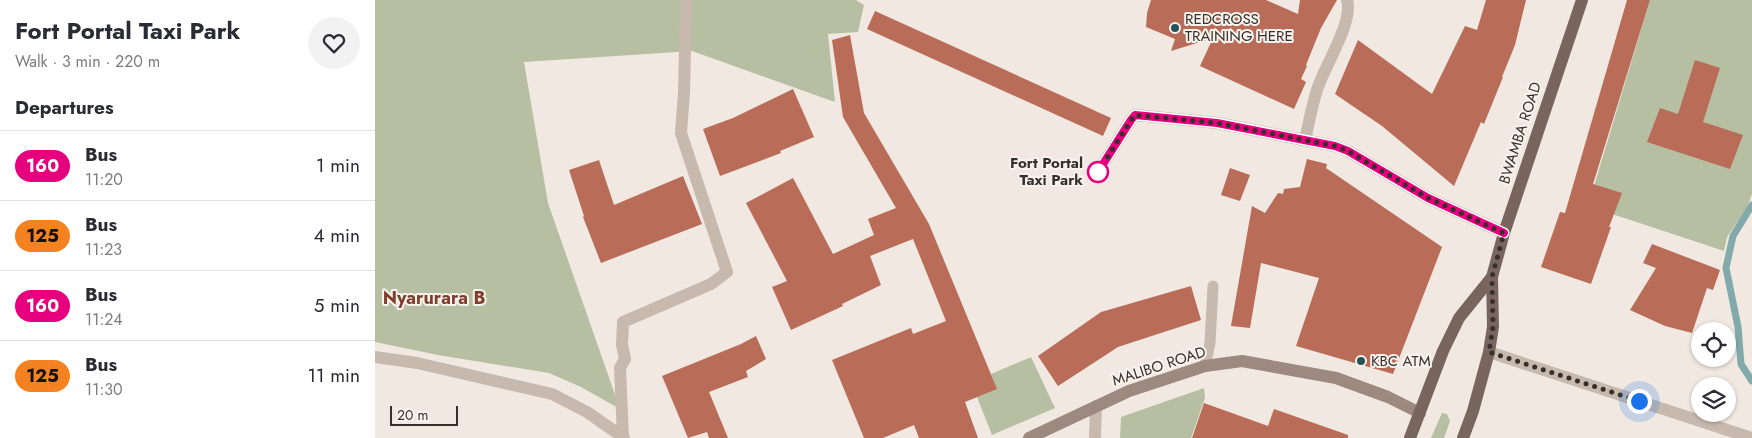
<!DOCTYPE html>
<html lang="en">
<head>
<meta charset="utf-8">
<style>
	:root { --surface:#fff; --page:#f2f2f3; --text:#2b2b33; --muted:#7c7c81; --line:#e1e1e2 }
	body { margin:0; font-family:Jost,sans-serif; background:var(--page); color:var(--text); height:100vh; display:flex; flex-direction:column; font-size:19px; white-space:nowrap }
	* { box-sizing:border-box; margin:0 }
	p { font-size:16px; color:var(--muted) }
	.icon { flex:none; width:28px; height:28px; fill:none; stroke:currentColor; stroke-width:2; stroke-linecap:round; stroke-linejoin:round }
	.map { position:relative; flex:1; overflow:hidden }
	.drawer { display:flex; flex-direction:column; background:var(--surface); width:375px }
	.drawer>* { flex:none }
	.badge { padding:0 10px; border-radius:16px; font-size:18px; line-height:32px }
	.controls { position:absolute; left:1316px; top:322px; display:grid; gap:10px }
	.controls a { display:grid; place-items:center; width:45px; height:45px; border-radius:50%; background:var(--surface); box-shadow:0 1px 4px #0004; font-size:25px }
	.scale { position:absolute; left:15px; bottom:12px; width:68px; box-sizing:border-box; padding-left:5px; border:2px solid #372f2b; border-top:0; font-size:14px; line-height:18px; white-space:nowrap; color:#372f2b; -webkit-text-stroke:4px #f9f3ed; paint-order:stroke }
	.you { position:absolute; width:25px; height:25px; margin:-12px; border:4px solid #fff; border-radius:50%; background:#1a73e8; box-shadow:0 0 0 8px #1a73e833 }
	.map>.badge { position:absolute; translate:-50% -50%; box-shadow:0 0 0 2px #fff }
	h2 { padding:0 15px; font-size:19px; line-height:45px }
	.round { display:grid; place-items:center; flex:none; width:52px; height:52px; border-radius:26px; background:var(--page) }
	.summary { display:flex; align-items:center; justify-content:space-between; height:85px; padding:0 15px }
	h1 { font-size:24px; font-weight:700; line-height:38px }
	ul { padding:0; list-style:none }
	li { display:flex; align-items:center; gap:15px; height:70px; padding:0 15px; border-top:1px solid var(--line) }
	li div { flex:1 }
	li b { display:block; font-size:19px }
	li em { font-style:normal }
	li .badge { min-width:55px; font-weight:700; text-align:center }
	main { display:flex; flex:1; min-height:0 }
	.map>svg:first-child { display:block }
	.green { fill:#b6bfa2 }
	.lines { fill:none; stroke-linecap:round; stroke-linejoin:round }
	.stream { stroke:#83aaab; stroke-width:7 }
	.building { fill:#b96c57 }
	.lane { stroke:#c8b9ae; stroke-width:11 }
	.street { stroke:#c8b9ae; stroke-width:12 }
	.secondary { stroke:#9c897f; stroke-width:12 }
	.primary { stroke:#78665e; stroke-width:12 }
	.line-casing { stroke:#fff; stroke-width:11 }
	.line { stroke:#e6007e; stroke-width:8 }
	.walk { stroke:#372f2b; stroke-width:5; stroke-dasharray:0 9 }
	.poi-dot { fill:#255355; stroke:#f9f3ed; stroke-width:2 }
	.stop-dot { fill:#fff; stroke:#e6007e; stroke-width:2.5 }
	.labels { text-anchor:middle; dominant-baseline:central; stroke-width:4; stroke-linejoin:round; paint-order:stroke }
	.poi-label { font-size:15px; fill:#372f2b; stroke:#f9f3ed; text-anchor:start }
	.street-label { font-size:15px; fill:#372f2b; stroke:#f9f3ed }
	.stop-label { font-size:15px; font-weight:bold; fill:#372f2b; stroke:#f9f3ed; text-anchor:end }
	.quarter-label { font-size:18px; font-weight:bold; fill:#7e3e2d; stroke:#f9f3ed }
</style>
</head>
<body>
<main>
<section class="drawer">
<div class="summary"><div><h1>Fort Portal Taxi Park</h1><p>Walk · 3 min · 220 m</p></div><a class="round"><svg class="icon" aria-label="heart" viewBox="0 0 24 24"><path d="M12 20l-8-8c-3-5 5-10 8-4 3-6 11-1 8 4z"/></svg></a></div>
<h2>Departures</h2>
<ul>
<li><span class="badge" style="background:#e6007e;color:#fff">160</span><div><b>Bus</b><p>11:20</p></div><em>1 min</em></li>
<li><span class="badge" style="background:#f58220;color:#111">125</span><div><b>Bus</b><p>11:23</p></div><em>4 min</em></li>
<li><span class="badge" style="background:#e6007e;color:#fff">160</span><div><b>Bus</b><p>11:24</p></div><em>5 min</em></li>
<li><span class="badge" style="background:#f58220;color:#111">125</span><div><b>Bus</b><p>11:30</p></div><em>11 min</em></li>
</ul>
</section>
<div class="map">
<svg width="1377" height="438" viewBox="0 0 1377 438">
	<rect width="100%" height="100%" fill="#f1e9e1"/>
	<!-- green -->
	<g class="green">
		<polygon points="0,0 481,0 489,5 483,32 453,34 460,102 317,51 149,62 173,203 245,409 206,387 174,373 63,355 0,342"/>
		<polygon points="1275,0 1377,0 1377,194 1372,208 1352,237 1349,251 1213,206"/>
		<polygon points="656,357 680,408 617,435 602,397 621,389 616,374"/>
		<polygon points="829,388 830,398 816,438 745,438 746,417"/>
		<polygon points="1067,413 1072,414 1075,421 1069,438 1056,438"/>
	</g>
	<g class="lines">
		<!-- stream -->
		<polyline class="stream" points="1377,205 1358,236 1351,268 1363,327 1366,364 1377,381"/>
	</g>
	<!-- building -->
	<g class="building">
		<polygon points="776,0 891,0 923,14 925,0 962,0 946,28 931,65 932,66 926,79 931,82 919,109 825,66 838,38 796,51 800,39 771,27 772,13"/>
		<polygon points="1111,0 1151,0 1140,45 1127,77 1128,77 1109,124 1106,122 1079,186 1007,126 960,94 983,40 1057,94 1090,26 1102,30"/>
		<polygon points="1252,0 1275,0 1218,184 1247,193 1234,227 1236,227 1216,284 1166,267 1185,212 1190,213"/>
		<polygon points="500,11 736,118 728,136 492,29"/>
		<polygon points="475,35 489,113 554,224 622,389 590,402 603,438 544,438 539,425 508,438 489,438 457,360 536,328 538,334 571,321 538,239 495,256 506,285 467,304 468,306 416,330 397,287 412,281 371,203 418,178 458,254 499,235 493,219 521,208 468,117 457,40"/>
		<polygon points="1320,60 1345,68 1328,122 1368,135 1355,169 1272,142 1285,108 1303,114"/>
		<polygon points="418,89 439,137 405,151 406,153 345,176 328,129 358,118"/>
		<polygon points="932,159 952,164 951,168 1067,247 1018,374 921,346 944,278 886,263 875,328 856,326 877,206 890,213 903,193 908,194 909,189 925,187"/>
		<polygon points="224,160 239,205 308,176 327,224 226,263 208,217 209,216 194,170"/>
		<polygon points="855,168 875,175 865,201 846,195"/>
		<polygon points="1277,244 1345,270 1338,290 1332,288 1317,333 1290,326 1255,310 1281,268 1268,263"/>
		<polygon points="816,286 826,320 743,347 683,386 663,356 726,312"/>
		<polygon points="381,336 391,359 371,371 373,377 334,392 353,438 334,438 332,432 313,438 287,376 366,344"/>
		<polygon points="829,403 893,426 899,409 973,435 973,438 817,438"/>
	</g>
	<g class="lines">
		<!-- lane -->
		<polyline class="lane" points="830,366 835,343 838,286"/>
		<!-- street -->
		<g class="street">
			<path d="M930 140C934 123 937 104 943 87 950 66 979 20 972 0"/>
			<polyline points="723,172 756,120 760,115 842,123 960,146 973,151 1053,198 1129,233"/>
			<polyline points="1114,352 1377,438"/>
			<polyline points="0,357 42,363 177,394 212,412 249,438"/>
			<polyline points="248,437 245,368 250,359 247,345 248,322 336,284 352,272 306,133 309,93 311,0"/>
			<polyline points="720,438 721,406"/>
		</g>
		<!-- secondary -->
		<polyline class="secondary" points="654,438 754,391 830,366 867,361 961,378 1013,397 1045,413"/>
		<!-- primary -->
		<g class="primary">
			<polyline points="1035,438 1068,351 1084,318 1117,277"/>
			<polyline points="1088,438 1098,411 1114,352 1118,327 1117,277 1129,233 1207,0"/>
		</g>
	</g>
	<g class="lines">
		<!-- line casing -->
		<g class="line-casing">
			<polyline id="line" points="723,172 756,120 760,115 842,123 960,146 973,151 1053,198 1129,233"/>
		</g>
		<!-- line -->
		<use href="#line" class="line"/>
		<!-- walk -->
		<polyline class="walk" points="723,172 756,120 760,115 842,123 960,146 973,151 1053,198 1129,233 1117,277 1118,327 1114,352 1264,401"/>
	</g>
	<!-- markers -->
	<g class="poi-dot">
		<circle cx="800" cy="28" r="5"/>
		<circle cx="986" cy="361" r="5"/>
	</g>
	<circle class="stop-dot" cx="723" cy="172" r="10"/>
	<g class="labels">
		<!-- poi labels -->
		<g class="poi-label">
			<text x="810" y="19">REDCROSS<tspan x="810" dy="17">TRAINING HERE</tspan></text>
			<text x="996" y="361">KBC ATM</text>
		</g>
		<!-- street labels -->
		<g class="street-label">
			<text transform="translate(1145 133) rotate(-72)">BWAMBA ROAD</text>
			<text transform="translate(784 366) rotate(-18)">MALIBO ROAD</text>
		</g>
		<!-- stop labels -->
		<g class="stop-label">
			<text x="708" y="163">Fort Portal<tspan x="708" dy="17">Taxi Park</tspan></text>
		</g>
		<!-- quarter labels -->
		<g class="quarter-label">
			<text x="59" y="298">Nyarurara B</text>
		</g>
	</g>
</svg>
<div class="controls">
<a><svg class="icon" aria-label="locate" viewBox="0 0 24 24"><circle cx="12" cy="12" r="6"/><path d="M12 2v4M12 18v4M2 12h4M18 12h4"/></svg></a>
<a><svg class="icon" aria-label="layers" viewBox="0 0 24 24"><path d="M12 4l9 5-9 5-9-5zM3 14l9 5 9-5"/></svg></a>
</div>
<div class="scale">20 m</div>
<div class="you" style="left:1264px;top:401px"></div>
</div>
</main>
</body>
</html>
